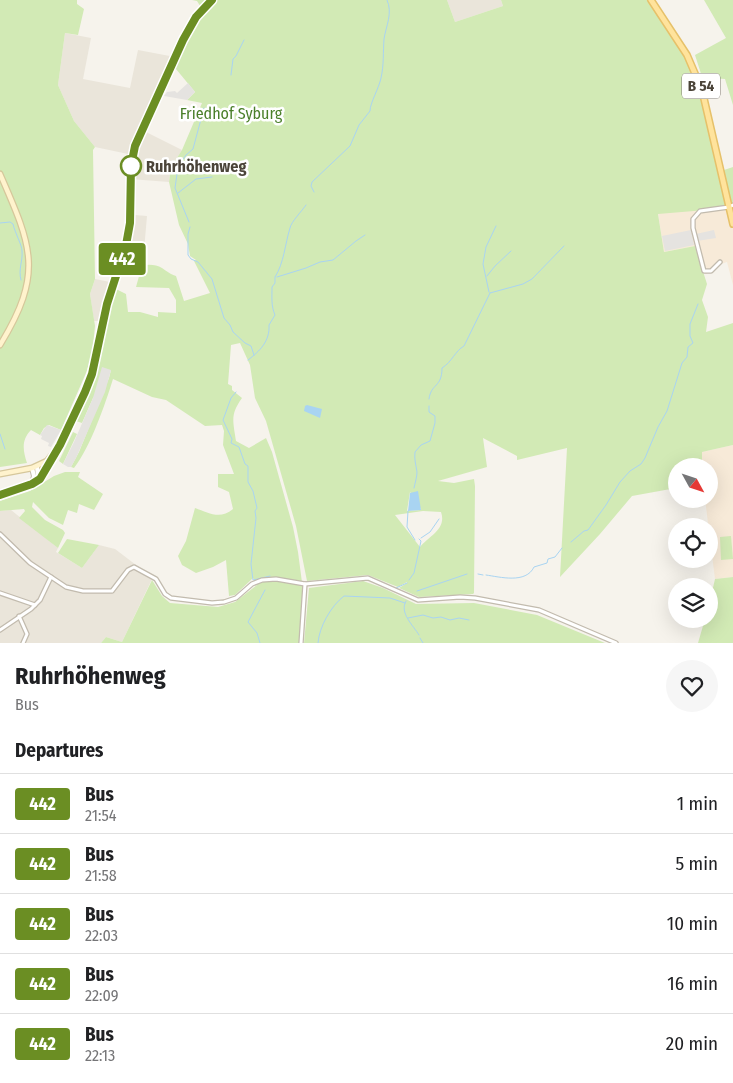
<!DOCTYPE html>
<html lang="en">
<head>
<meta charset="utf-8">
<style>
	:root { --surface:#fff; --page:#f6f6f6; --text:#202124; --muted:#757577; --line:#e0e0e0 }
	body { margin:0; font-family:"Fira Sans Condensed",sans-serif; background:var(--page); color:var(--text); height:100vh; display:flex; flex-direction:column; font-size:19px; white-space:nowrap }
	* { box-sizing:border-box; margin:0 }
	p { font-size:16px; color:var(--muted) }
	.icon { flex:none; width:28px; height:28px; fill:none; stroke:currentColor; stroke-width:2; stroke-linecap:round; stroke-linejoin:round }
	.map { position:relative; height:643px; overflow:hidden }
	.details { display:flex; flex-direction:column; background:var(--surface); flex:1 }
	.details>* { flex:none }
	.badge { padding:0 10px; border-radius:4px; font-size:18px; line-height:32px }
	.needle { width:32px; rotate:130deg }
	.controls { position:absolute; left:668px; top:458px; display:grid; gap:10px }
	.controls a { display:grid; place-items:center; width:50px; height:50px; border-radius:50%; background:var(--surface); box-shadow:0 5px 20px #0002; font-size:25px }
	.map>.badge { position:absolute; translate:-50% -50%; box-shadow:0 0 0 2px #fff }
	h2 { padding:0 15px; font-size:19px; line-height:45px }
	.round { display:grid; place-items:center; flex:none; width:52px; height:52px; border-radius:26px; background:var(--page) }
	.head { display:flex; align-items:center; justify-content:space-between; height:85px; padding:0 15px }
	h1 { font-size:24px; font-weight:700; line-height:38px }
	ul { padding:0; list-style:none }
	li { display:flex; align-items:center; gap:15px; height:60px; padding:0 15px; border-top:1px solid var(--line) }
	li div { flex:1 }
	li b { display:block; font-size:19px }
	li em { font-style:normal }
	li .badge { min-width:55px; font-weight:700; text-align:center }
	.map>svg:first-child { display:block }
	.residential { fill:#eae5da }
	.commercial { fill:#f7ead8 }
	.green { fill:#d2eab5; fill-rule:evenodd }
	.parking { fill:#e5e3e0 }
	.water { fill:#a9d4f2 }
	.lines { fill:none; stroke-linecap:round; stroke-linejoin:round }
	.stream { stroke:#a9d4f2; stroke-width:1 }
	.minor-casing { stroke:#c2bbae; stroke-width:5.5 }
	.tertiary-casing { stroke:#c2bbae; stroke-width:6 }
	.secondary-casing { stroke:#d6c79b; stroke-width:7 }
	.primary-casing { stroke:#e6c16a; stroke-width:8 }
	.minor { stroke:#fff; stroke-width:3 }
	.tertiary { stroke:#fff; stroke-width:4 }
	.secondary { stroke:#fff3cd; stroke-width:4.5 }
	.primary { stroke:#ffe39c; stroke-width:5 }
	.line-casing { stroke:#fff; stroke-width:11 }
	.line { stroke:#6b8e23; stroke-width:8 }
	.stop-dot { fill:#fff; stroke:#6b8e23; stroke-width:2.5 }
	.labels { text-anchor:middle; dominant-baseline:central; stroke-width:5; stroke-linejoin:round; paint-order:stroke }
	.shield { fill:#fff; stroke:#817c74; stroke-width:1 }
	.shield-label { font-size:15px; font-weight:bold; fill:#4b4439 }
	.park-label { font-size:16px; fill:#4a7f2a; stroke:#fff }
	.stop-label { font-size:16px; font-weight:bold; fill:#4b4439; stroke:#fff; text-anchor:start }
</style>
</head>
<body>
<div class="map">
<svg width="733" height="643" viewBox="0 0 733 643">
	<rect width="100%" height="100%" fill="#f6f3ec"/>
	<!-- residential -->
	<g class="residential">
		<polygon points="447,0 501,0 503,6 455,22"/>
		<polygon points="65,33 91,38 83,79 130,88 138,50 175,57 142,130 182,150 171,167 169,182 130,179 132,152 128,154 95,147 74,121 58,85"/>
		<polygon points="135,215 147,216 143,262 126,266 132,241"/>
		<polygon points="95,279 115,283 103,321 94,321 90,294"/>
		<polygon points="11,510 58,548 56,552 82,568 99,545 115,549 136,565 137,571 152,579 122,642 106,637 101,643 0,643 0,511"/>
	</g>
	<!-- commercial -->
	<g class="commercial">
		<polygon points="729,207 733,224 733,285 727,262 721,264 713,271 705,274 695,246 664,252 658,213"/>
		<polygon points="733,445 733,577 715,579 705,499 709,499 709,466 702,466 702,452"/>
	</g>
	<!-- green -->
	<g class="green">
		<path d="M0 0H77V4L84 9 78 35 65 33 58 85 74 121 95 147 93 150 95 279 90 294 95 326 92 355 86 373 61 430 49 425 44 428 40 435 31 430C21 440 23 451 27 463L0 467Z"/>
		<path d="M192 0H447L455 22 503 6 501 0H651L675 36 702 90 721 171 733 167V205L718 209 658 214 664 252 695 246 707 284 702 300 708 317 706 332 733 323V445L702 452V466H676V488L632 496 600 534 560 577 567 448 517 460V456L483 438 487 467 438 481 454 483 474 479 475 486 474 593 473 594 419 597 399 588 407 583V582L398 587 368 575 307 581 296 526 266 421 255 398 250 365 240 343 231 345 228 384 232 386V390L242 398C230 415 233 420 236 441L249 448 266 438 272 452 293 527 298 552 303 590 299 643H101L106 637 122 642 152 580 162 596 170 603 218 607 235 602 257 585 253 578 235 595 229 596 226 560 213 567 196 573 182 565 178 556 186 541 195 508C209 513 220 520 233 509L229 492 218 487V474H234L223 445 224 431 222 425 205 426 166 400 152 397 113 379C105 405 90 448 74 468L71 467 79 452 109 378 111 370 93 398 82 423 76 421 90 389 99 362 106 321 116 289 126 294 128 312H140L158 317V312L176 313V300L169 288 136 287 141 269 134 267C143 265 154 263 162 268 168 272 170 274 176 276L184 301 210 293 194 261 196 260 190 256 188 244 179 225 169 182 171 167 182 150 202 103 187 100 195 92 176 69 166 77 202 9 197 1ZM410 492 421 509V510L407 511ZM423 511 441 512C447 529 429 536 420 547L395 515Z"/>
		<polygon points="704,0 733,0 733,105 725,79 710,78 703,80 695,55 726,38"/>
		<polygon points="73,432 77,434 63,464 59,461"/>
		<polygon points="65,472 80,472 78,477 103,494 94,510 79,504 77,513 68,510 63,525 49,518 33,502 32,507 45,520 63,530 65,533 58,548 19,518 25,511 24,509 0,511 0,501 30,491 54,476"/>
		<polygon points="731,536 733,559 721,560 720,537"/>
		<polygon points="67,539 99,545 82,568 58,553"/>
		<polygon points="733,577 733,643 698,643 705,619 709,619 709,605 715,579"/>
		<polygon points="363,581 383,588 416,604 474,603 537,615 605,643 304,643 309,588"/>
	</g>
	<!-- parking -->
	<g class="parking">
		<polygon points="188,83 195,92 187,100 164,96 167,92 175,91 177,93"/>
		<polygon points="691,230 694,245 665,251 662,236"/>
		<polygon points="714,230 716,238 697,241 696,234"/>
		<polygon points="102,367 111,370 105,392 76,458 71,467 68,467 63,464 74,442 93,398"/>
		<polygon points="47,425 61,430 51,447 48,446 49,443 41,439 42,436 40,435"/>
	</g>
	<!-- water -->
	<g class="water">
		<polygon points="307,405 322,409 320,418 304,411 305,406"/>
		<polygon points="418,491 421,510 408,511 410,493"/>
	</g>
	<g class="lines">
		<!-- stream -->
		<g class="stream">
			<polyline points="231,75 233,59 236,56 244,40"/>
			<path d="M314 192 311 186 312 182 350 146 359 125 370 111C370 103 379 88 381 78 384 65 383 52 384 39 386 26 393 13 387 0"/>
			<polyline points="178,193 196,179 212,177"/>
			<polyline points="189,222 175,188 178,167 186,155 193,149 204,108"/>
			<path d="M0 223 10 222 13 224C15 233 22 245 22 251 23 261 18 269 21 280"/>
			<polyline points="190,227 188,234 188,255 191,259 198,262 212,279 224,318 230,325 233,332 245,343 251,346 254,355"/>
			<polyline points="487,276 495,266 511,251"/>
			<polyline points="277,277 306,268 320,262 333,260 356,241 365,235"/>
			<polyline points="489,292 483,264 486,247 496,226"/>
			<polyline points="490,293 523,284 532,279 564,246"/>
			<path d="M248 360C260 351 270 341 269 325L275 315C271 306 272 297 272 287L275 283V277C284 263 285 244 290 228 291 222 302 211 306 205"/>
			<polyline points="236,392 231,398 223,420 232,439 231,443 239,447 245,464 248,466 248,482 253,491 257,508 255,511 256,518 251,564 253,580 270,576"/>
			<path d="M429 399C431 383 442 388 442 368 452 362 455 351 464 346L490 293"/>
			<polyline points="0,434 5,449"/>
			<path d="M414 488C415 483 417 477 417 472 416 465 414 459 415 452L421 445 430 441 435 423V416L429 412V406"/>
			<polyline points="408,511 407,527 415,540"/>
			<polyline points="421,538 430,532 439,519"/>
			<polyline points="571,542 584,531 588,530 606,505 620,482 630,471 641,464 645,458 658,427 667,411 682,363 687,357 688,347 693,343 690,336 690,324 698,304"/>
			<polyline points="478,574 483,575"/>
			<path d="M486 575C500 577 526 584 534 567L547 563 548 559 555 557 562 548"/>
			<polyline points="409,580 414,573 421,541 419,539"/>
			<polyline points="396,588 407,583"/>
			<polyline points="417,591 467,574"/>
			<path d="M406 601C399 613 413 625 419 635"/>
			<polyline points="408,618 423,615 433,618 441,617 450,620 459,618 469,620"/>
			<polyline points="420,638 423,643"/>
			<polyline points="260,643 257,633 248,622 265,590"/>
			<path d="M318 643C319 627 331 606 344 596L390 598 405 603"/>
		</g>
		<!-- minor casing -->
		<g class="minor-casing">
			<g id="minor">
				<polyline points="720,262 711,271 704,271 693,228 693,219 700,211 729,207 733,205"/>
				<polyline points="0,534 30,563 66,587 83,591 112,591 128,570 134,567 156,579 165,594 171,598 212,603 224,602 236,598 252,584 262,580 276,579 305,584 368,578 418,600 460,597 475,598 539,610 616,643"/>
				<polyline points="0,593 35,605"/>
				<polyline points="19,616 27,634 23,643"/>
				<polyline points="0,630 31,609 40,600 51,577"/>
				<polyline points="301,643 305,584"/>
			</g>
		</g>
		<!-- tertiary casing -->
		<g class="tertiary-casing">
			<g id="tertiary">
				<polyline points="36,482 38,476 37,467"/>
				<polyline points="32,484 34,476 32,468"/>
				<path d="M0 495C32 485 38 487 53 456"/>
			</g>
		</g>
		<!-- secondary casing -->
		<g class="secondary-casing">
			<g id="secondary">
				<path d="M0 174C32 247 44 273 0 345"/>
				<polyline points="0,474 32,468 47,461 60,445 85,392 92,374 107,304 126,245 130,223 131,166 135,146 183,40 196,17 212,0"/>
			</g>
		</g>
		<!-- primary casing -->
		<g class="primary-casing">
			<polyline id="primary" points="651,0 687,55 702,90 733,224"/>
		</g>
		<!-- minor -->
		<use href="#minor" class="minor"/>
		<!-- tertiary -->
		<use href="#tertiary" class="tertiary"/>
		<!-- secondary -->
		<use href="#secondary" class="secondary"/>
		<!-- primary -->
		<use href="#primary" class="primary"/>
	</g>
	<g class="lines">
		<!-- line casing -->
		<g class="line-casing">
			<polyline id="line" points="0,495 32,484 40,479 60,445 85,392 92,374 107,304 126,245 130,223 131,166 135,146 183,40 196,17 212,0"/>
		</g>
		<!-- line -->
		<use href="#line" class="line"/>
	</g>
	<!-- markers -->
	<circle class="stop-dot" cx="131" cy="166" r="10"/>
	<g class="labels">
		<!-- shield labels -->
		<rect class="shield" x="682" y="73.5" width="38" height="25" rx="4"/>
		<g class="shield-label">
			<text x="701" y="86">B 54</text>
		</g>
		<!-- park labels -->
		<g class="park-label">
			<text x="231" y="113">Friedhof Syburg</text>
		</g>
		<!-- stop labels -->
		<g class="stop-label">
			<text x="146" y="166">Ruhrhöhenweg</text>
		</g>
	</g>
</svg>
<div class="controls">
<a><svg class="needle" viewBox="-14 -14 28 28"><path d="M0-13l5 13h-10z" fill="#e53935"/><path d="M0 13l5-13h-10z" fill="#757577"/></svg></a>
<a><svg class="icon" aria-label="locate" viewBox="0 0 24 24"><circle cx="12" cy="12" r="6"/><path d="M12 2v4M12 18v4M2 12h4M18 12h4"/></svg></a>
<a><svg class="icon" aria-label="layers" viewBox="0 0 24 24"><path d="M12 4l9 5-9 5-9-5zM3 14l9 5 9-5"/></svg></a>
</div>
<b class="badge" style="left:122px;top:259px;background:#6b8e23;color:#fff">442</b>
</div>
<section class="details">
<div class="head"><div><h1>Ruhrhöhenweg</h1><p>Bus</p></div><a class="round"><svg class="icon" aria-label="heart" viewBox="0 0 24 24"><path d="M12 20l-8-8c-3-5 5-10 8-4 3-6 11-1 8 4z"/></svg></a></div>
<h2>Departures</h2>
<ul>
<li><span class="badge" style="background:#6b8e23;color:#fff">442</span><div><b>Bus</b><p>21:54</p></div><em>1 min</em></li>
<li><span class="badge" style="background:#6b8e23;color:#fff">442</span><div><b>Bus</b><p>21:58</p></div><em>5 min</em></li>
<li><span class="badge" style="background:#6b8e23;color:#fff">442</span><div><b>Bus</b><p>22:03</p></div><em>10 min</em></li>
<li><span class="badge" style="background:#6b8e23;color:#fff">442</span><div><b>Bus</b><p>22:09</p></div><em>16 min</em></li>
<li><span class="badge" style="background:#6b8e23;color:#fff">442</span><div><b>Bus</b><p>22:13</p></div><em>20 min</em></li>
</ul>
</section>
</body>
</html>
